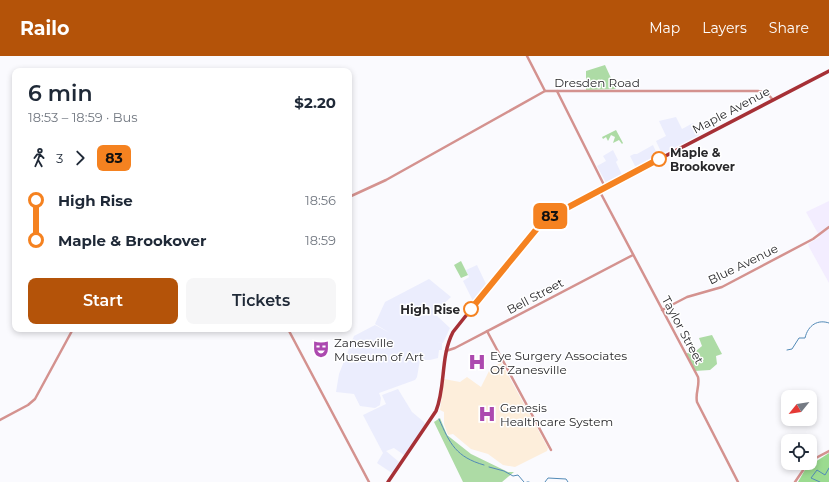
<!DOCTYPE html>
<html lang="en">
<head>
<meta charset="utf-8">
<style>
	:root { --surface:#fff; --page:#f6f6f7; --text:#1f2937; --muted:#747a83; --accent:#b45309 }
	body { margin:0; font-family:Montserrat,sans-serif; background:var(--page); color:var(--text); height:100vh; display:flex; flex-direction:column; font-size:15px; white-space:nowrap }
	* { box-sizing:border-box; margin:0 }
	p { font-size:13px; color:var(--muted) }
	.icon { flex:none; width:22px; height:22px; fill:none; stroke:currentColor; stroke-width:2; stroke-linecap:round; stroke-linejoin:round }
	.map { position:relative; flex:1; overflow:hidden }
	.panel { position:absolute; left:12px; top:12px; width:340px; height:264px; display:flex; flex-direction:column; background:var(--surface); border-radius:8px; box-shadow:0 2px 6px #0003 }
	.panel>* { flex:none }
	.badge { padding:0 8px; border-radius:6px; font-size:14px; line-height:26px }
	.needle { width:26px; rotate:240deg }
	.buttons { position:absolute; left:781px; top:334px; display:grid; gap:8px }
	.buttons a { display:grid; place-items:center; width:36px; height:36px; border-radius:8px; background:var(--surface); box-shadow:0 2px 6px #0003; font-size:20px }
	.map>.badge { position:absolute; translate:-50% -50%; box-shadow:0 0 0 2px #fff }
	.legs { display:flex; align-items:center; gap:6px; height:44px; padding:0 16px; font-size:13px }
	.legs p { margin-inline-start:auto }
	.overview { display:flex; align-items:center; justify-content:space-between; height:68px; padding:0 16px }
	h1 { font-size:22px; font-weight:600; line-height:30px }
	.action { display:flex; gap:8px; margin-top:auto; padding:8px 16px }
	.action a { flex:1; height:46px; border-radius:8px; background:var(--accent); color:#fff; font-size:16px; font-weight:600; line-height:46px; text-align:center }
	.action a+a { background:var(--page); color:var(--text) }
	ul { padding:0 16px; list-style:none }
	li { display:flex; align-items:center; gap:14px; height:40px; font-size:15px }
	li i { display:grid; place-items:center; width:6px; height:100%; margin:0 5px; background:currentColor }
	li i::after { content:''; width:10px; height:10px; margin:-5px; border:3px solid; border-radius:50%; background:var(--surface) }
	li p { margin-inline-start:auto }
	li:first-child i { background:linear-gradient(#0000 50%,currentColor 0) }
	li:last-child i { background:linear-gradient(currentColor 50%,#0000 0) }
	header { display:flex; align-items:center; gap:24px; box-sizing:border-box; height:56px; padding:0 20px; background:var(--accent); color:#fff }
	header strong { font-size:19px }
	nav { display:flex; gap:22px; margin-inline-start:auto; font-size:14px }
	.map>svg:first-child { display:block }
	.built { fill:#ebedfd }
	.education { fill:#f3edff }
	.medical { fill:#fdeedb }
	.green { fill:#addba5 }
	.forest { fill:#9bdb90 }
	.lines { fill:none; stroke-linecap:round; stroke-linejoin:round }
	.stream { stroke:#528ab7; stroke-width:1 }
	.minor { stroke:#d4928f; stroke-width:2.5 }
	.major { stroke:#a63036; stroke-width:3.5 }
	.line-1-casing { stroke:#fff; stroke-width:9 }
	.line-1 { stroke:#f58220; stroke-width:6 }
	.stop-1-dot { fill:#fff; stroke:#f58220; stroke-width:2 }
	.labels { text-anchor:middle; dominant-baseline:central; stroke-width:3; stroke-linejoin:round; paint-order:stroke }
	.street-label { font-size:12px; fill:#28282b; stroke:#fff }
	.stop-label { font-size:12px; font-weight:bold; fill:#28282b; stroke:#fff; text-anchor:start }
	.poi-label { font-size:12px; fill:#28282b; stroke:#fff; text-anchor:start }
</style>
</head>
<body>
<header>
<strong>Railo</strong>
<nav><a>Map</a><a>Layers</a><a>Share</a></nav>
</header>
<div class="map">
<svg width="829" height="426" viewBox="0 0 829 426">
	<rect width="100%" height="100%" fill="#fafafe"/>
	<!-- built -->
	<g class="built">
		<polygon points="676,61 682,73 693,67 699,79 662,98 656,85 666,80 659,65"/>
		<polygon points="713,61 717,70 708,74 704,66"/>
		<polygon points="653,89 658,100 636,112 630,100 634,98 637,98"/>
		<polygon points="613,94 618,104 616,106 622,119 606,127 597,110 606,105 603,100"/>
		<polygon points="477,209 486,228 473,245 463,225 469,221 466,214"/>
		<polygon points="429,223 451,241 436,255 437,260 450,272 443,287 436,286 442,287 442,294 439,294 438,302 430,304 420,304 417,321 415,324 379,337 381,342 380,349 375,352 360,350 354,338 336,336 339,318 354,280 375,269 390,277 375,268 385,246"/>
		<polygon points="398,333 412,356 424,366 425,369 404,399 394,392 386,395 399,406 392,417 377,407 383,397 363,359 386,348 382,339"/>
	</g>
	<!-- education -->
	<polygon class="education" points="829,145 829,227 809,191 808,188 820,181 806,156"/>
	<!-- medical -->
	<polygon class="medical" points="501,306 548,392 547,395 515,411 503,409 488,398 471,393 453,378 448,379 444,368 444,356 440,354 444,323 460,326 467,321 481,331 489,315"/>
	<!-- green -->
	<g class="green">
		<polygon points="605,9 616,33 586,34 586,15"/>
		<polygon points="616,74 623,87 622,88 619,84 613,87 615,81 611,79 608,85 606,81 603,83 602,81"/>
		<polygon points="461,205 468,219 461,222 454,209"/>
		<polygon points="712,279 722,298 716,300 717,308 710,314 695,315 686,298 691,295 696,295 702,290 699,282"/>
		<polygon points="440,362 447,379 471,398 508,416 514,416 502,426 463,426 434,366"/>
	</g>
	<!-- forest -->
	<polygon class="forest" points="829,397 829,426 798,426 806,412"/>
	<g class="lines">
		<!-- stream -->
		<g class="stream">
			<path d="M787 294 792 293 799 282H805C808 269 818 263 829 267"/>
			<path d="M439 363C450 388 456 401 484 409"/>
			<polyline points="489,411 504,415 513,420 518,419 524,426"/>
			<polyline points="527,426 529,426"/>
			<polyline points="545,426 548,422 566,423 568,426"/>
			<polyline points="820,426 811,422 817,414 825,419 829,412"/>
		</g>
		<!-- minor -->
		<g class="minor">
			<polyline points="527,0 545,35"/>
			<polyline points="557,35 605,131"/>
			<path d="M599 134 698 321C700 330 695 337 697 346L738 426"/>
			<polyline points="349,141 386,124 545,35 758,35 767,37 773,44"/>
			<polyline points="662,254 687,241 722,231 813,183 829,171"/>
			<polyline points="288,273 369,426"/>
			<polyline points="487,275 551,394"/>
			<polyline points="446,295 455,292 633,199"/>
			<polyline points="0,364 28,349 35,343 73,273"/>
			<polyline points="810,405 829,395"/>
			<polyline points="795,426 808,407"/>
		</g>
		<!-- major -->
		<path class="major" d="M388 426 436 355C446 330 440 301 453 276L537 170 544 163 829 15"/>
	</g>
	<g class="lines">
		<!-- line-1 casing -->
		<g class="line-1-casing">
			<polyline id="line-1" points="471,253 544,164 659,103"/>
		</g>
		<!-- line-1 -->
		<use href="#line-1" class="line-1"/>
	</g>
	<!-- icons -->
	<defs>
		<g id="theatre-bare" transform="scale(1.38)"><path d="M-5-5.5Q0-4 5-5.5V0Q5 5 0 6Q-5 5-5 0ZM-3.3-2.5H-1v1.5H-3.3ZM1-2.5H3.3v1.5H1ZM-2.8 1Q0 5.5 2.8 1Z" fill="#ac49af" stroke="#fff" stroke-width="2.5" paint-order="stroke"/></g>
		<g id="hospital-bare" transform="scale(1.38)"><path d="M-5-5h3v3.5h4V-5h3V5h-3V1.5h-4V5h-3Z" fill="#ac49af" stroke="#fff" stroke-width="2.5" paint-order="stroke"/></g>
	</defs>
	<g fill-rule="evenodd">
		<use href="#theatre-bare" x="321" y="293"/>
		<use href="#hospital-bare" x="477" y="306"/>
		<use href="#hospital-bare" x="487" y="358"/>
	</g>
	<!-- markers -->
	<g class="stop-1-dot">
		<circle cx="659" cy="103" r="7"/>
		<circle cx="471" cy="253" r="7"/>
	</g>
	<g class="labels">
		<!-- street labels -->
		<g class="street-label">
			<text x="597" y="26">Dresden Road</text>
			<text transform="translate(731 54) rotate(-28)">Maple Avenue</text>
			<text transform="translate(743 208) rotate(-26)">Blue Avenue</text>
			<text transform="translate(535 240) rotate(-28)">Bell Street</text>
			<text transform="translate(683 274) rotate(62)">Taylor Street</text>
		</g>
		<!-- stop labels -->
		<g class="stop-label">
			<text x="670" y="96">Maple &amp;<tspan x="670" dy="14">Brookover</tspan></text>
			<text x="460" y="253" text-anchor="end">High Rise</text>
		</g>
		<!-- poi labels -->
		<g class="poi-label">
			<text x="334" y="286">Zanesville<tspan x="334" dy="14">Museum of Art</tspan></text>
			<text x="490" y="299">Eye Surgery Associates<tspan x="490" dy="14">Of Zanesville</tspan></text>
			<text x="500" y="351">Genesis<tspan x="500" dy="14">Healthcare System</tspan></text>
		</g>
	</g>
</svg>
<div class="buttons">
<a><svg class="needle" viewBox="-14 -14 28 28"><path d="M0-13l5 13h-10z" fill="#e53935"/><path d="M0 13l5-13h-10z" fill="#747a83"/></svg></a>
<a><svg class="icon" aria-label="locate" viewBox="0 0 24 24"><circle cx="12" cy="12" r="6"/><path d="M12 2v4M12 18v4M2 12h4M18 12h4"/></svg></a>
</div>
<b class="badge" style="left:550px;top:160px;background:#f58220;color:#111">83</b>
<section class="panel">
<div class="overview"><div><h1>6 min</h1><p>18:53 – 18:59 · Bus</p></div><b>$2.20</b></div>
<div class="legs"><svg class="icon" aria-label="walk" viewBox="0 0 24 24"><circle cx="13" cy="4" r="2"/><path d="M13 8l-2 6 4 7M11 14l-3 7M7 12l3-4h3l4 4"/></svg>3<svg class="icon" aria-label="forward" viewBox="0 0 24 24"><path d="M9 5l7 7-7 7"/></svg><b class="badge" style="background:#f58220;color:#111">83</b></div>
<ul>
<li><i style="color:#f58220"></i><b>High Rise</b><p>18:56</p></li>
<li><i style="color:#f58220"></i><b>Maple &amp; Brookover</b><p>18:59</p></li>
</ul>
<div class="action"><a>Start</a><a>Tickets</a></div>
</section>
</div>
</body>
</html>
